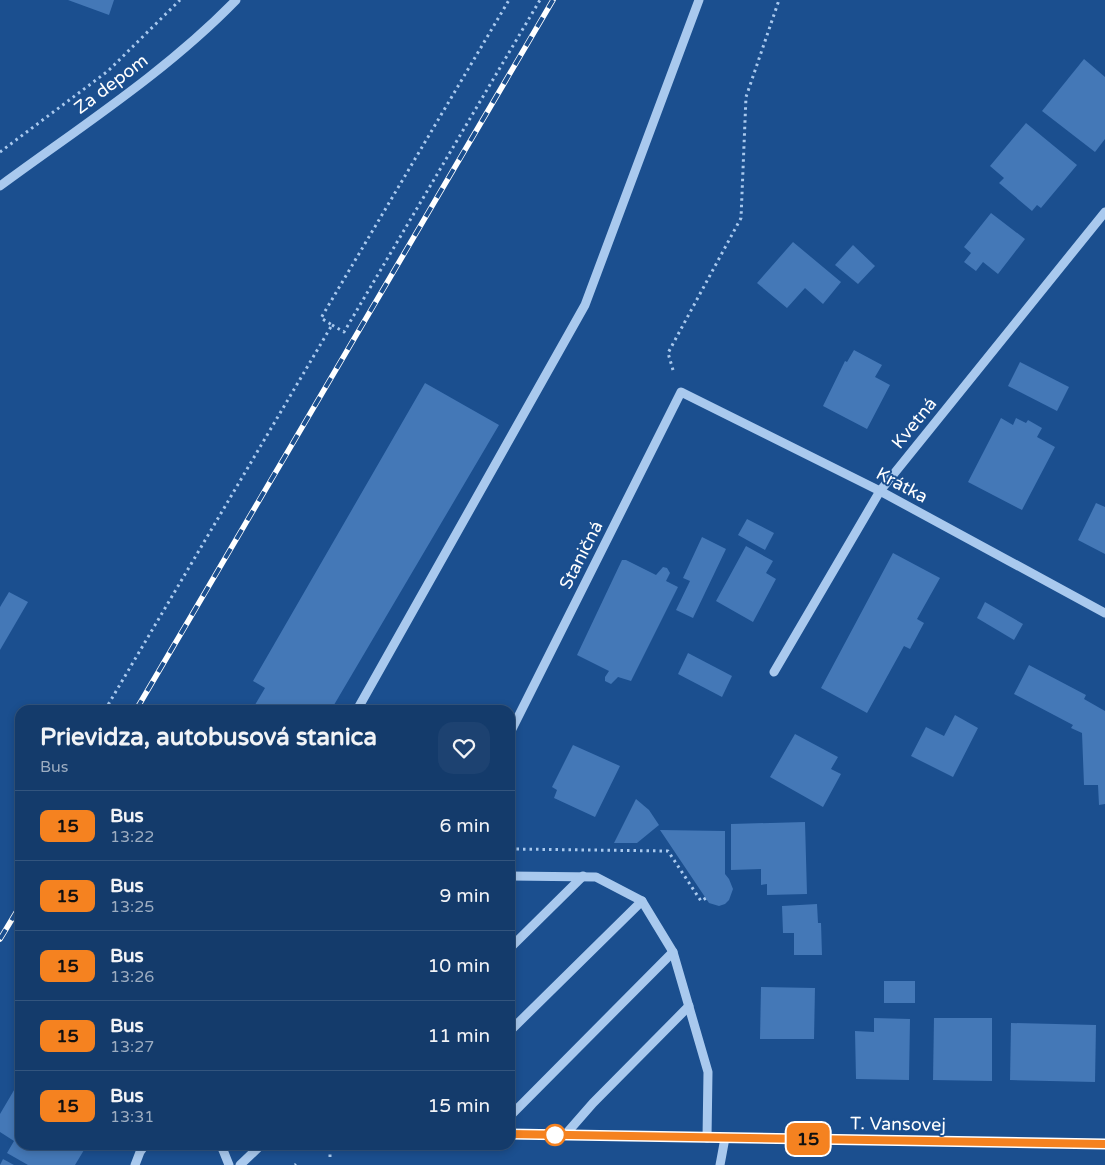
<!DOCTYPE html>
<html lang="en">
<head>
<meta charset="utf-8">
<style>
	:root { --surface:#143b6b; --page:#1d4271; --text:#f1f3f6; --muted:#9dadc1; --line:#33557e }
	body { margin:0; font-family:"Varela Round",sans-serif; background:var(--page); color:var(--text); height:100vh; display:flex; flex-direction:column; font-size:19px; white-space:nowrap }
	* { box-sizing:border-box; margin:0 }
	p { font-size:16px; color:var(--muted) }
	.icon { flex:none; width:28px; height:28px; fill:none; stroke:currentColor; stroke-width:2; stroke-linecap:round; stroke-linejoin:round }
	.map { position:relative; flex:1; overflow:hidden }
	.drawer { position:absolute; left:15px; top:705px; width:500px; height:445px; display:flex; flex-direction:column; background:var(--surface); border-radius:15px; box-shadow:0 2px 8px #0003,0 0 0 1px var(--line) }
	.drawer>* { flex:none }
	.badge { padding:0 10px; border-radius:8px; font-size:18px; line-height:32px }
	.map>.badge { position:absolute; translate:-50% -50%; box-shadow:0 0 0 2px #fff }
	.round { display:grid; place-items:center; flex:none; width:52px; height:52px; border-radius:15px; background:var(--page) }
	.overview { display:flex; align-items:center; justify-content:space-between; height:85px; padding:0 25px }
	h1 { font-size:24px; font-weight:700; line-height:38px }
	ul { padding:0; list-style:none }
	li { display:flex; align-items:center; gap:15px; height:70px; padding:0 25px; border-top:1px solid var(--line) }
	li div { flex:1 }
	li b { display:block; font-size:19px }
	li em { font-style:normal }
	li .badge { min-width:55px; font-weight:700; text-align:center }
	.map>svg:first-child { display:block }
	.building { fill:#4478b7 }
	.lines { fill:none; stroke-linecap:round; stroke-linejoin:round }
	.path { stroke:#a9c9ee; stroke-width:3; stroke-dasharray:2.5 4; stroke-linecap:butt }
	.minor { stroke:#a9c9ee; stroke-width:9 }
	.rail-casing { stroke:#fff; stroke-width:5.5 }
	.rail { stroke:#1b4f8f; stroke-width:4; stroke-dasharray:11; stroke-linecap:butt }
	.line-casing { stroke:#fff; stroke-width:11 }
	.line { stroke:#f58220; stroke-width:8 }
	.stop-dot { fill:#fff; stroke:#f58220; stroke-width:2.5 }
	.labels { text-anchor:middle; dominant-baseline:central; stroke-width:4; stroke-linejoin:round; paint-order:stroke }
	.street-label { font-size:18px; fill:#fff; stroke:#1b4f8f }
</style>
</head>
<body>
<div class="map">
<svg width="1105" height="1165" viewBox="0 0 1105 1165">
	<rect width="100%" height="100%" fill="#1b4f8f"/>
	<!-- building -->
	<g class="building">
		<polygon points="68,0 114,0 109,15"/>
		<polygon points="1084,59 1105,77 1105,139 1095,152 1042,111"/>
		<polygon points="1026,123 1077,165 1041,208 1037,205 1032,211 999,183 1004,178 990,166"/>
		<polygon points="991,213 1025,239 998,274 983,262 976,271 964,262 971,253 964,247"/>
		<polygon points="793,242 841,282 823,304 805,288 787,308 757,283"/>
		<polygon points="853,245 875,266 858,284 835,265"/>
		<polygon points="854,350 882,365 875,377 890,385 867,429 823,406 845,361 847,362"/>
		<polygon points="1020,362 1069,387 1057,411 1008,386"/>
		<polygon points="425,383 499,425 331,710 252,710 265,688 253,681"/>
		<polygon points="1001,418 1013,425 1016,418 1026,423 1028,420 1042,428 1037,437 1055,447 1022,510 968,482"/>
		<polygon points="1096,503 1105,507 1105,554 1078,540"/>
		<polygon points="747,519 774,533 765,550 738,535"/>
		<polygon points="702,537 726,549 693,618 676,610 690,581 683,578"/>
		<polygon points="746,546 773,561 766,573 776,579 753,622 716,601"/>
		<polygon points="893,553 940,578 917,619 924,623 910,649 904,646 867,713 821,688"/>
		<polygon points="622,560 626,560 656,575 663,567 667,568 670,573 666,581 678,587 631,681 618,677 611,684 605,681 605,677 609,671 577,655"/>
		<polygon points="9,592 28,602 0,650 0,607"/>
		<polygon points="985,602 1023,624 1014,640 977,618"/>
		<polygon points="688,653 732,676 722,697 678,674"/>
		<polygon points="1029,665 1086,695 1084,699 1105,711 1105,804 1099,805 1098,785 1084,785 1082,733 1071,728 1073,725 1014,694"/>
		<polygon points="955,715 978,728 953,777 911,756 926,727 944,736"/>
		<polygon points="795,734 838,757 831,769 841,774 823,807 770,777"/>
		<polygon points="573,745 620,766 595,817 554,798 557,790 552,787"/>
		<polygon points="636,799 649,810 659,825 637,843 614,843"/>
		<polygon points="805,822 807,894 767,895 767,884 761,885 761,869 731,870 731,824"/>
		<polygon points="660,830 725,831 725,874 729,879 733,889 729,900 725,904 719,906 709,903"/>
		<polygon points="817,904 818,923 821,923 822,955 794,955 794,933 783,933 782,906"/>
		<rect x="884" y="981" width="31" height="22"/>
		<polygon points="761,987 815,988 814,1039 760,1039"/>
		<polygon points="874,1018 910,1019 909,1080 856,1079 855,1031 874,1032"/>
		<polygon points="934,1018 992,1018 992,1081 933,1080"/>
		<polygon points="1011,1023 1096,1025 1095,1082 1010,1080"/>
		<polygon points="20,1080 20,1145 87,1145 75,1165 28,1165 7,1153 14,1141 0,1132 0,1114"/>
		<polygon points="3,1159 14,1165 0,1165"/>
	</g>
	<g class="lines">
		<!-- path -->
		<g class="path">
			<polyline points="0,152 108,71 180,0"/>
			<polyline points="332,325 344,332 540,0"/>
			<polyline points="673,370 668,353 741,218 746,97 779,0"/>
			<polyline points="105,710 332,325 321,318 509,0"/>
			<polyline points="510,849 668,851 701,901 706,898"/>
			<polyline points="330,1157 330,1145"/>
			<polyline points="295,1165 296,1164"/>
		</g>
		<!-- minor -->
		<g class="minor">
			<path d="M0 186C80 127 166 72 236 0"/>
			<polyline points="774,672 880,491 1105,212"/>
			<polyline points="357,710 585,305 699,0"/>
			<polyline points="510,733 681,392 880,491 1105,613"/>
			<polyline points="510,876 596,877 642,901 673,952 708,1072 707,1138"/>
			<polyline points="510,948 583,876"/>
			<polyline points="510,1031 642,901"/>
			<polyline points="510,1116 673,952"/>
			<polyline points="510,1134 1105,1144"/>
			<polyline points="565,1135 593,1103 689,1006"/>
			<polyline points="220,1145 223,1150 229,1165"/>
			<polyline points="135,1165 140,1152 145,1145"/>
			<polyline points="240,1165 261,1145"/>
			<polyline points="720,1165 725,1138"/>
		</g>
		<!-- rail casing -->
		<g class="rail-casing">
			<g id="rail">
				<polyline points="136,710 553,0"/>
				<polyline points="0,939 20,906"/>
			</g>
		</g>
		<!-- rail -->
		<use href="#rail" class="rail"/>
	</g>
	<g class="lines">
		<!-- line casing -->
		<g class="line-casing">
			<polyline id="line" points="510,1134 1105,1144"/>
		</g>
		<!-- line -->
		<use href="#line" class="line"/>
	</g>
	<!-- markers -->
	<circle class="stop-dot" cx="555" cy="1135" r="10"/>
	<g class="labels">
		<!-- street labels -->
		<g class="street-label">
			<text transform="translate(111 84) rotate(-37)">Za depom</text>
			<text transform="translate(914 423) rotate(-51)">Kvetná</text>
			<text transform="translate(902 485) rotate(28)">Krátka</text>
			<text transform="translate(581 555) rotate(-63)">Staničná</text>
			<text transform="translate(898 1124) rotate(1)">T. Vansovej</text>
		</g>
	</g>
</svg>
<b class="badge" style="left:808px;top:1139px;background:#f58220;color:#111">15</b>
<section class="drawer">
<div class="overview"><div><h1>Prievidza, autobusová stanica</h1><p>Bus</p></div><a class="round"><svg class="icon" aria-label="heart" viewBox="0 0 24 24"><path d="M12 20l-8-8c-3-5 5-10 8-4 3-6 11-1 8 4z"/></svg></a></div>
<ul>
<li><span class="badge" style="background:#f58220;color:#111">15</span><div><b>Bus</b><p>13:22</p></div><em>6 min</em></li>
<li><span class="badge" style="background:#f58220;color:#111">15</span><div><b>Bus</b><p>13:25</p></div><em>9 min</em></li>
<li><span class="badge" style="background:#f58220;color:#111">15</span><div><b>Bus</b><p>13:26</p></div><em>10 min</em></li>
<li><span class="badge" style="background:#f58220;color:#111">15</span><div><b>Bus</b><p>13:27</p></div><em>11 min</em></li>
<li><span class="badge" style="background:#f58220;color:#111">15</span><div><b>Bus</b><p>13:31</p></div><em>15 min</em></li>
</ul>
</section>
</div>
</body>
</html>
